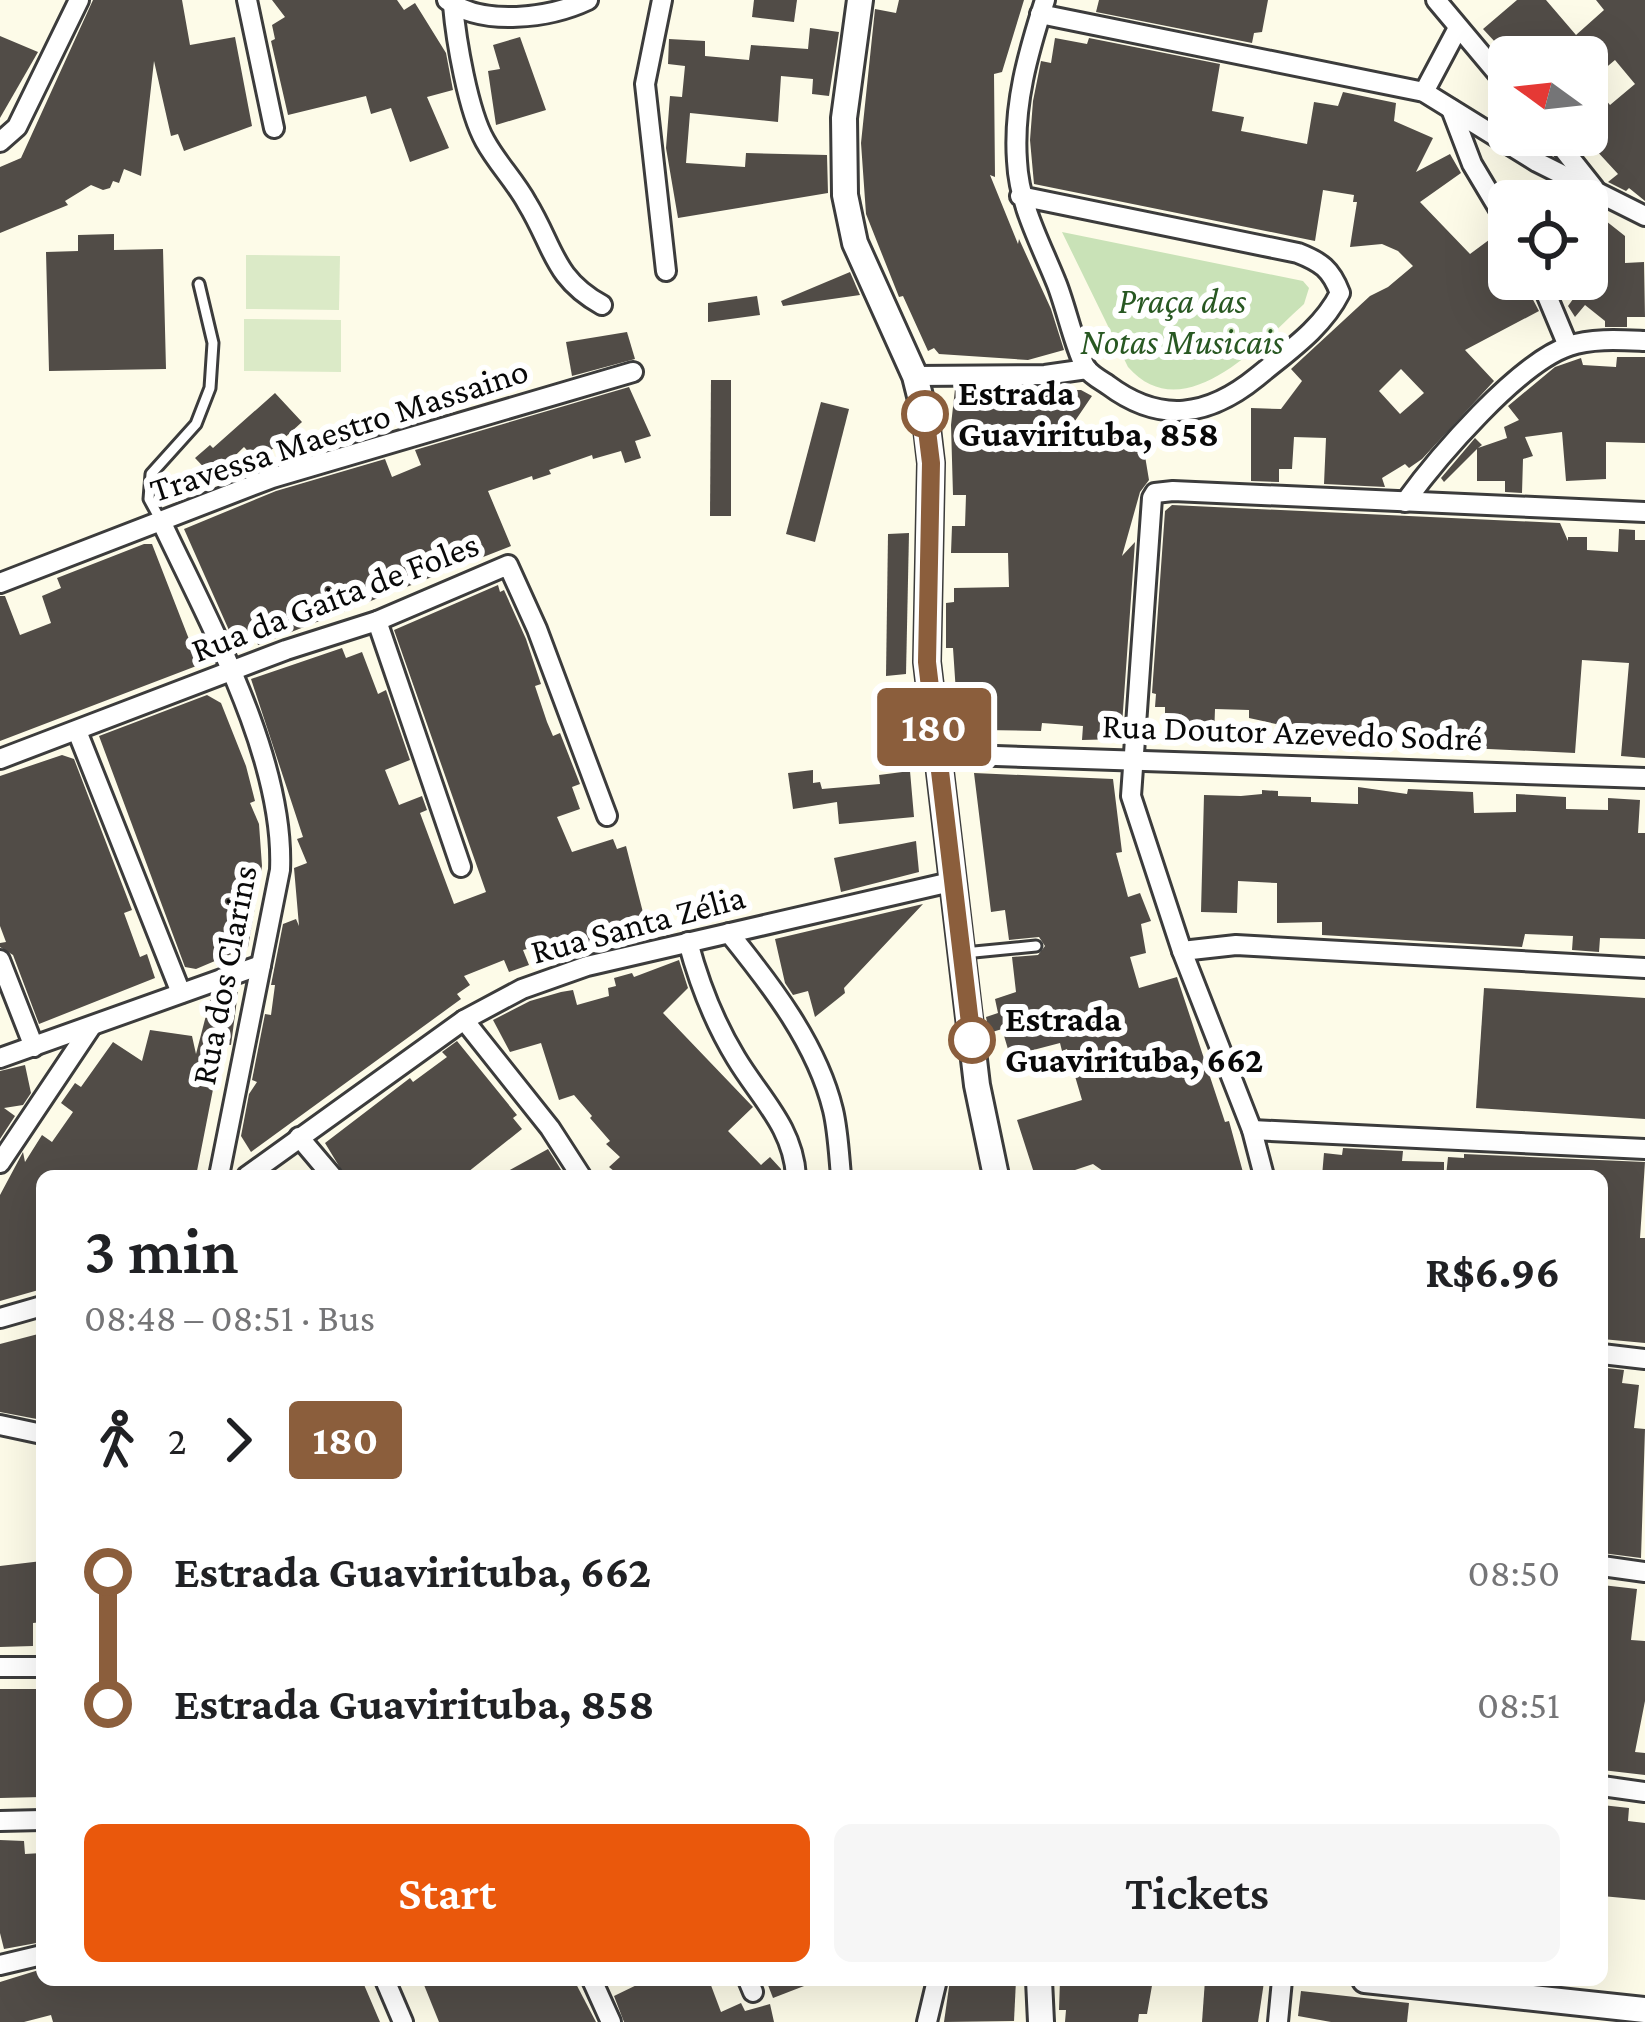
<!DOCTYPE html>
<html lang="en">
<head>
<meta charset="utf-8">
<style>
	:root { --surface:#fff; --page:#f6f6f6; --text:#202124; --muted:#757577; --accent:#ea580c }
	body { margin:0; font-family:"Crimson Pro",serif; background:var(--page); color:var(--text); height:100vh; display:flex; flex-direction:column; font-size:45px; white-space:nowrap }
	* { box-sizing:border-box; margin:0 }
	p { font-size:39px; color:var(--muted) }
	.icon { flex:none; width:66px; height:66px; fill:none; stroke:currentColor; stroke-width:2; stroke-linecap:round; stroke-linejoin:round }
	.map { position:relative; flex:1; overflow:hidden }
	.sheet { position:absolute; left:36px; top:1170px; width:1572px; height:816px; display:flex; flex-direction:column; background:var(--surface); border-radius:18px; box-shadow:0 12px 48px #0002 }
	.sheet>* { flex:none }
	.badge { padding:0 24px; border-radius:9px; font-size:42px; line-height:78px }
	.needle { width:78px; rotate:285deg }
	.buttons { position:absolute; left:1488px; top:36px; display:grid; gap:24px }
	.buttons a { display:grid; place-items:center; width:120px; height:120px; border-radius:18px; background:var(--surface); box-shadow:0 12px 48px #0002; font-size:60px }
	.map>.badge { position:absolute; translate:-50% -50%; box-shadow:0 0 0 6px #fff }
	.legs { display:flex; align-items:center; gap:18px; height:132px; padding:0 48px; font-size:39px }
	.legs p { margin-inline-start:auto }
	.summary { display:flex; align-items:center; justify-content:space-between; height:204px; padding:0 48px }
	h1 { font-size:66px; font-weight:600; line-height:90px }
	.button { display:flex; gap:24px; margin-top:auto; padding:24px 48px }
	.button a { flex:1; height:138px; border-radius:18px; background:var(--accent); color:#fff; font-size:48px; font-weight:600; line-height:138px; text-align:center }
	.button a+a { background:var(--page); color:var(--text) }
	ul { padding:0 48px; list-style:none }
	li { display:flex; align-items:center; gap:42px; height:132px; font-size:45px }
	li i { display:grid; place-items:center; width:18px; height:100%; margin:0 15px; background:currentColor }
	li i::after { content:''; width:30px; height:30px; margin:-15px; border:9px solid; border-radius:50%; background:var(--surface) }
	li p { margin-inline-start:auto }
	li:first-child i { background:linear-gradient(#0000 50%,currentColor 0) }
	li:last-child i { background:linear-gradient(currentColor 50%,#0000 0) }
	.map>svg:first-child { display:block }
	.green { fill:#c9e2b7 }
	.pitch { fill:#dbeac7 }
	.building { fill:#514c47; fill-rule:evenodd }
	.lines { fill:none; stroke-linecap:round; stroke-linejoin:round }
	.service-casing { stroke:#3c3c3c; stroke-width:15 }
	.minor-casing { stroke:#3c3c3c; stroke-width:24 }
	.tertiary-casing { stroke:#3c3c3c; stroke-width:30 }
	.service { stroke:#fff; stroke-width:9 }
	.minor { stroke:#fff; stroke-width:18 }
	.tertiary { stroke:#fff; stroke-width:24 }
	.line-1-casing { stroke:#fff; stroke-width:27 }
	.line-1 { stroke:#8b5e3c; stroke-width:18 }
	.stop-1-dot { fill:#fff; stroke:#8b5e3c; stroke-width:6 }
	.labels { text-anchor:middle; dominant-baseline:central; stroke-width:12; stroke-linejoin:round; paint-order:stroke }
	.park-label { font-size:36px; font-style:italic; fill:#285822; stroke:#fff }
	.stop-label { font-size:36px; font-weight:bold; fill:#090909; stroke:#fff; text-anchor:start }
	.street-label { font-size:36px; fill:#090909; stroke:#fff }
</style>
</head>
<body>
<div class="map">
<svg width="1645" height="2022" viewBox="0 0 1645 2022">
	<rect width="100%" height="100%" fill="#fdfbe8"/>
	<!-- green -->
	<path class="green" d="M1062 232 1303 281 1309 288 1304 304C1262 342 1184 431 1128 367Z"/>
	<!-- pitch -->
	<g class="pitch">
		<polygon points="246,255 340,256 339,310 246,309"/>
		<polygon points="244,319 341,320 341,372 244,371"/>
	</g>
	<!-- building -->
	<g class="building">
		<polygon points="93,0 182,0 190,45 235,37 252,126 184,151 178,134 171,136 154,61 141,176 124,169 119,183 113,181 110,188 103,190 91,185 65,201 68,205 0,233 0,167 21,158"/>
		<polygon points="272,0 397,0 404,10 415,3 446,53 453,90 427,97 449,148 410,162 391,108 371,114 366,96 288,115 271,41 275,39 272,25 285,17"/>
		<polygon points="754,0 797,0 794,22 752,17"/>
		<polygon points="899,0 1024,0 1002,72 994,74 995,177 990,175 1018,244 1019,239 1051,309 1064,350 1028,360 939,354 934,348 928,351 903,296 899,297 866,214 861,143 875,9 896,13"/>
		<polygon points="1099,0 1268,0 1262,32 1254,33 1252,43 1096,12"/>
		<path d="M1517 0H1546L1576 35 1604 10 1596 0H1645V201L1629 188 1626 191 1608 182 1618 174 1583 136 1587 135V57H1509V66L1492 46 1496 43 1483 29ZM1615 60 1635 84 1610 105 1590 81Z"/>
		<polygon points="810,28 839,32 829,96 812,94 813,79 781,76 778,122 690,113 686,163 745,167 746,153 827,155 828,193 678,218 666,148 670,96 682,97 685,66 668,64 669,39 705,41 705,56 749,60 751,45 808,49"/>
		<polygon points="0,36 38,52 0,118"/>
		<polygon points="520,37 546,110 496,125 488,71 500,69 493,45"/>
		<path d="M1055 38 1087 44 1089 38 1220 64 1212 111 1244 117 1241 131 1307 144 1314 102 1338 106 1343 92 1396 103 1394 121 1433 138 1416 172 1450 154 1461 173 1420 202 1470 254 1497 234 1509 255V279H1522L1539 311 1465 350 1494 381 1422 459 1409 468 1405 464 1382 478 1385 487 1324 484 1326 438 1294 437 1292 469H1279V482L1251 481V408L1281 409 1302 381 1291 369 1370 296 1388 287 1413 266 1398 251 1382 244 1350 247 1357 202H1353L1354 195 1323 190 1315 241 1034 184 1030 140 1033 101 1041 61 1051 63ZM1401 369 1424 393 1400 414 1379 391Z"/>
		<polygon points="1587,206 1625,236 1625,263 1644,262 1645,317 1627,317 1627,327 1605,327 1605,321 1585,305 1575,317 1568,306 1587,280"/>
		<polygon points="114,234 114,250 163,249 166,369 49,371 46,252 78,251 78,235"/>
		<polygon points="850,272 860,295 783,306 781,301"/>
		<polygon points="757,296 760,315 708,322 708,303"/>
		<polygon points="627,332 635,359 572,376 566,342"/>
		<polygon points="1617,357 1645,357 1645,443 1606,442 1606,479 1566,481 1562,432 1525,437 1533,456 1523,459 1522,493 1505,492 1505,481 1477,481 1477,449 1444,482 1441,478 1475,438 1482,445 1478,448 1507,438 1504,427 1519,420 1508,406 1555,367 1581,358 1583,365 1616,367"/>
		<polygon points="711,380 731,380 731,516 710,516"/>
		<polygon points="629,387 651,436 635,441 641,458 625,463 621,451 593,459 592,455 549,470 551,474 533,480 532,476 488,491 511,546 258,645 252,629 232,637 184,529 276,491 385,459 392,477 421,465 415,450"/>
		<polygon points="955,389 1081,390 1092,396 1062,440 1093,452 1110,429 1131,445 1143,444 1149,480 1140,492 1122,556 1135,542 1121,739 1082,740 1083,726 1042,723 1041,731 983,730 962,729 958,723 953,648 946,648 946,603 954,602 954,588 1009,587 1008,553 951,553 952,526 965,526 966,495 953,495 951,425"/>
		<polygon points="275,393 302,422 258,462 244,447 213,477 195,458 210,445 213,448"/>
		<polygon points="821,402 849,409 815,542 786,534"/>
		<polygon points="1172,505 1560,523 1568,541 1568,537 1587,537 1587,550 1618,552 1619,529 1635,530 1635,540 1645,540 1645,758 1621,756 1629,663 1582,660 1575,753 1275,739 1276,724 1249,718 1249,710 1215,709 1214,737 1184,736 1184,723 1165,722 1165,707 1155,707 1156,694 1152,693 1165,511"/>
		<polygon points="909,533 906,674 886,676 888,534"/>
		<polygon points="144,544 152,544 199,665 0,741 0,596 5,596 20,635 51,623 42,596 61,588 57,578"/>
		<polygon points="498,585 500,592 504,590 526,639 541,684 535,686 547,722 553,736 560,733 580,784 572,787 580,809 557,817 572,852 613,839 617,849 626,846 649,936 589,948 585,934 523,950 529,965 509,972 504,960 464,976 470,985 457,994 461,999 251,1152 241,1136 249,1094 257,1082 252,1080 265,1014 271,1015 275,985 271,985 283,924 296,919 299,926 294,868 307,863 297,839 303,837 251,679 342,648 346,658 362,652 378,694 386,690 410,760 385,770 399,805 422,796 427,810 420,813 454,904 486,892 394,630"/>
		<polygon points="207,695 221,703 246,766 255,801 250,803 259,824 262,866 248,947 196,969 185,967 99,736"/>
		<polygon points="62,755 74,759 132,910 124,913 140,957 147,954 155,978 39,1024 13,955 0,947 0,943 6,942 0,926 0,776"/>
		<polygon points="813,770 813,783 820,782 822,789 880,784 879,775 910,771 914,817 839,824 837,802 793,809 788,773"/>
		<polygon points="974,773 1113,779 1122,852 1116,853 1128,897 1140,893 1151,921 1141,924 1146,953 1130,957 1139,988 1177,977 1225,1122 1229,1121 1244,1176 1110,1176 1093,1164 1057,1176 1035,1176 1017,1120 1082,1100 1067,1049 1062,1051 1060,1043 1010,1056 1002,1029 989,1033 986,1017 998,1013 995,999 1016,992 1012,957 1038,955 1045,946 1039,937 1009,940 1005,910 991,912"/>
		<polygon points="1358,787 1407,794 1408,789 1473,792 1474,813 1516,812 1516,794 1566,797 1566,809 1608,810 1608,798 1640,800 1638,833 1645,833 1645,939 1600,938 1599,952 1572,950 1573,936 1525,934 1522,947 1322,935 1322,922 1277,923 1277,883 1238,881 1237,913 1201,912 1204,795 1241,796 1262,794 1262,790 1278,791 1278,796 1311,797 1311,802 1358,804"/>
		<polygon points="916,841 919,872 841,892 834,858"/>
		<polygon points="923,904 844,988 845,993 815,1017 808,991 793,995 785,983 775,939"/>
		<polygon points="679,960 688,988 663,1013 753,1107 728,1131 761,1165 770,1157 781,1169 782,1176 620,1176 609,1167 620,1157 606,1144 610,1141 590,1118 592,1116 574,1095 559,1100 541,1043 510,1052 493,1020 530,1001 561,992 573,990 577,1005 609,996 608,988 616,986 614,978 632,973 634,977"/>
		<polygon points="1484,988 1645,998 1645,1119 1476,1108"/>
		<polygon points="238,992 231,1045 226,1044 220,1073 217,1069 196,1176 42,1176 42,1289 0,1301 0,1195 23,1152 25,1162 42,1135 52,1142 73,1112 61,1103 75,1083 81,1087 113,1042 142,1061 150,1030 192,1036 196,1054 210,1000"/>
		<polygon points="457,1041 517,1115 513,1118 522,1129 463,1176 345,1176 325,1143 410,1078 413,1082 447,1057 442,1052"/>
		<polygon points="25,1065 31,1093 23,1105 4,1108 15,1116 0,1139 0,1071"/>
		<polygon points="1343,1148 1403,1151 1402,1161 1444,1162 1444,1176 1322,1176 1324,1153 1342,1155"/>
		<polygon points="548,1149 565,1176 499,1176"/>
		<polygon points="1464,1154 1645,1162 1640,1238 1645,1238 1645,1343 1602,1339 1602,1176 1446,1176 1448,1157 1464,1158"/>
		<polygon points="42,1333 42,1420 0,1412 0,1344"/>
		<polygon points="1607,1368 1624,1370 1622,1383 1639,1385 1634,1428 1645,1429 1641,1558 1602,1553 1602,1393"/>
		<polygon points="42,1561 42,1622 33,1623 33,1646 0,1647 0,1566"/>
		<polygon points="1602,1585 1637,1589 1631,1640 1645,1641 1645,1701 1635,1752 1645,1753 1645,1775 1602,1770"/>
		<polygon points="0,1689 42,1689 42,1797 0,1798"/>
		<polygon points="1602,1805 1629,1808 1628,1821 1645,1823 1645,1900 1602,1896"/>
		<polygon points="0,1840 24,1841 25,1854 42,1853 42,1942 4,1949 0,1933"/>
		<polygon points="42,1969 42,1980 362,1980 380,2022 53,2022 51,2015 24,2022 0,2022 0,1982"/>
		<polygon points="422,1980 574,1980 596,2022 439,2022"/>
		<polygon points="647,1980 709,1980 721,2012 741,2003 745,2011 770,2004 774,2022 624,2022 614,1996"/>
		<polygon points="766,1980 816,1980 817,1981 773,1998"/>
		<polygon points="950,1980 1016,1980 1014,2021 944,2022"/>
		<polygon points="1060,1980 1153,1980 1147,2014 1139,2014 1138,2022 1065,2022 1066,2010 1059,2010"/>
		<polygon points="1205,1980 1264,1982 1258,2022 1202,2022"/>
		<polygon points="1301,1991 1409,2003 1407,2022 1331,2022 1298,2016"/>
	</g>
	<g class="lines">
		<!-- service casing -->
		<g class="service-casing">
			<g id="service">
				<polyline points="161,521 149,499 151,474 196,424 210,388 213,343 199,284"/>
				<polyline points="964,953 1036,946"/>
			</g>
		</g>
		<!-- minor casing -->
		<g class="minor-casing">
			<g id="minor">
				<polyline points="247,0 274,128"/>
				<path d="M447 0C483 27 550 18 588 0"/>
				<polyline points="662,0 645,84 666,271"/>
				<polyline points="1436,0 1509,87"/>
				<path d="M453 5C456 40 468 111 485 141 497 163 515 181 527 203 554 247 553 278 602 305"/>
				<polyline points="1040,14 1424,92 1537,162 1645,216"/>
				<polyline points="1424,92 1458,28"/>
				<polyline points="1451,109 1472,164 1509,226"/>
				<polyline points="1552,135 1594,188"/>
				<polyline points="0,142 17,127 79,0"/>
				<path d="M1020 196 1298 253C1321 262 1331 269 1340 293 1322 329 1287 352 1257 377 1208 417 1160 424 1108 385 1102 381 1091 375 1086 368 1076 353 1065 303 1056 282 1040 242 1019 205 1017 161 1013 105 1028 53 1045 0"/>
				<polyline points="1540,279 1568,346"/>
				<polyline points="915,376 1045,375 1087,369"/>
				<path d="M1405 502C1437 458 1518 363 1569 346 1592 338 1621 340 1645 341"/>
				<path d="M161 521C208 621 285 758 280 870L219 1176"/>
				<polyline points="0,583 272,478 633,372"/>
				<polyline points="377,621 461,867"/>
				<polyline points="77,731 181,993"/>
				<polyline points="938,754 1645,778"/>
				<polyline points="0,759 286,650 377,621 508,565 537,629 607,816"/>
				<path d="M729 933C771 985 817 1044 833 1110 838 1131 839 1155 841 1176"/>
				<path d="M688 942C699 983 714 1022 736 1058 760 1098 793 1127 796 1176"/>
				<polyline points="1182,951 1236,945 1645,968"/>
				<polyline points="0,960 34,1047"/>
				<polyline points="464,1020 550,1128 581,1176"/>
				<polyline points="0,1058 261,965"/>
				<polyline points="1252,1130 1645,1149"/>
				<polyline points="299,1137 332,1176"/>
				<polyline points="0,1163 91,1027"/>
				<polyline points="247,1176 464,1020 522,989 587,966 955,881"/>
				<polyline points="1264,1176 1252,1130 1182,951 1131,796 1152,498 1155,493 1173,491 1645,512"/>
				<polyline points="0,1318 42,1306"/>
				<polyline points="1602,1354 1645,1359"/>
				<polyline points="0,1425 42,1434"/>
				<polyline points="1602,1566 1645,1572"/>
				<polyline points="0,1667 42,1667"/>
				<polyline points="1602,1786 1645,1792"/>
				<polyline points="0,1821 42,1820"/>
				<polyline points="0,1965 42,1955"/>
				<polyline points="385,1980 403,2022"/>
				<polyline points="592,1980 611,2022"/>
				<polyline points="748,1980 753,1992"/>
				<polyline points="927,2022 937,1980"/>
				<polyline points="1278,2022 1282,1980"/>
			</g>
		</g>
		<!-- tertiary casing -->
		<g class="tertiary-casing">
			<g id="tertiary">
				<polyline points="860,0 844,118 845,195 855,243 915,376 926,420 931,463 927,662 977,1085 996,1176"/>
				<polyline points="1039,1980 1041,2022"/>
				<polyline points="1365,1980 1645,2010"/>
			</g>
		</g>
		<!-- service -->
		<use href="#service" class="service"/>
		<!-- minor -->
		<use href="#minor" class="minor"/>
		<!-- tertiary -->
		<use href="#tertiary" class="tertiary"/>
	</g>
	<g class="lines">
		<!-- line-1 casing -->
		<g class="line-1-casing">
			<polyline id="line-1" points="925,414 931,463 927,662 972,1040"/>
		</g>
		<!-- line-1 -->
		<use href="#line-1" class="line-1"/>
	</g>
	<!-- markers -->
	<g class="stop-1-dot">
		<circle cx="925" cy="414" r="21"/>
		<circle cx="972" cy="1040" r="21"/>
	</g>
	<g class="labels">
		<!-- park labels -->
		<g class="park-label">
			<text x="1182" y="301">Praça das<tspan x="1182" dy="41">Notas Musicais</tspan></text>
		</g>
		<!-- stop labels -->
		<g class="stop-label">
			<text x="958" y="393">Estrada<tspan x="958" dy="41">Guavirituba, 858</tspan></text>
			<text x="1005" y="1019">Estrada<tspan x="1005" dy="41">Guavirituba, 662</tspan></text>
		</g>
		<!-- street labels -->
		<g class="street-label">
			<text transform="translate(339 430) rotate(-18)">Travessa Maestro Massaino</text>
			<text transform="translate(335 597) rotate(-21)">Rua da Gaita de Foles</text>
			<text transform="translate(1292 732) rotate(2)">Rua Doutor Azevedo Sodré</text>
			<text transform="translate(638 924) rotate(-15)">Rua Santa Zélia</text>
			<text transform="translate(224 975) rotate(-79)">Rua dos Clarins</text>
		</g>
	</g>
</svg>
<div class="buttons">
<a><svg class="needle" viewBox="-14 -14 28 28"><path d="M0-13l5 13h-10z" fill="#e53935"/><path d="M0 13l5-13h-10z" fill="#757577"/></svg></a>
<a><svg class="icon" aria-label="locate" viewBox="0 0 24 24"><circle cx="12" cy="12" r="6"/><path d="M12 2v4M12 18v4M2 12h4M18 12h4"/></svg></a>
</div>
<b class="badge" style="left:934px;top:727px;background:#8b5e3c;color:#fff">180</b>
<section class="sheet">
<div class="summary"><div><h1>3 min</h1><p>08:48 – 08:51 · Bus</p></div><b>R$6.96</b></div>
<div class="legs"><svg class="icon" aria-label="walk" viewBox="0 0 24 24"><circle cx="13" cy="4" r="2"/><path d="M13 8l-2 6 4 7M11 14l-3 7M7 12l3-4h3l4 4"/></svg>2<svg class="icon" aria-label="forward" viewBox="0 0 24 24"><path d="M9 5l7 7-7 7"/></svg><b class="badge" style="background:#8b5e3c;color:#fff">180</b></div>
<ul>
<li><i style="color:#8b5e3c"></i><b>Estrada Guavirituba, 662</b><p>08:50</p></li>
<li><i style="color:#8b5e3c"></i><b>Estrada Guavirituba, 858</b><p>08:51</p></li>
</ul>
<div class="button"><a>Start</a><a>Tickets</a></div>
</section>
</div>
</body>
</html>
